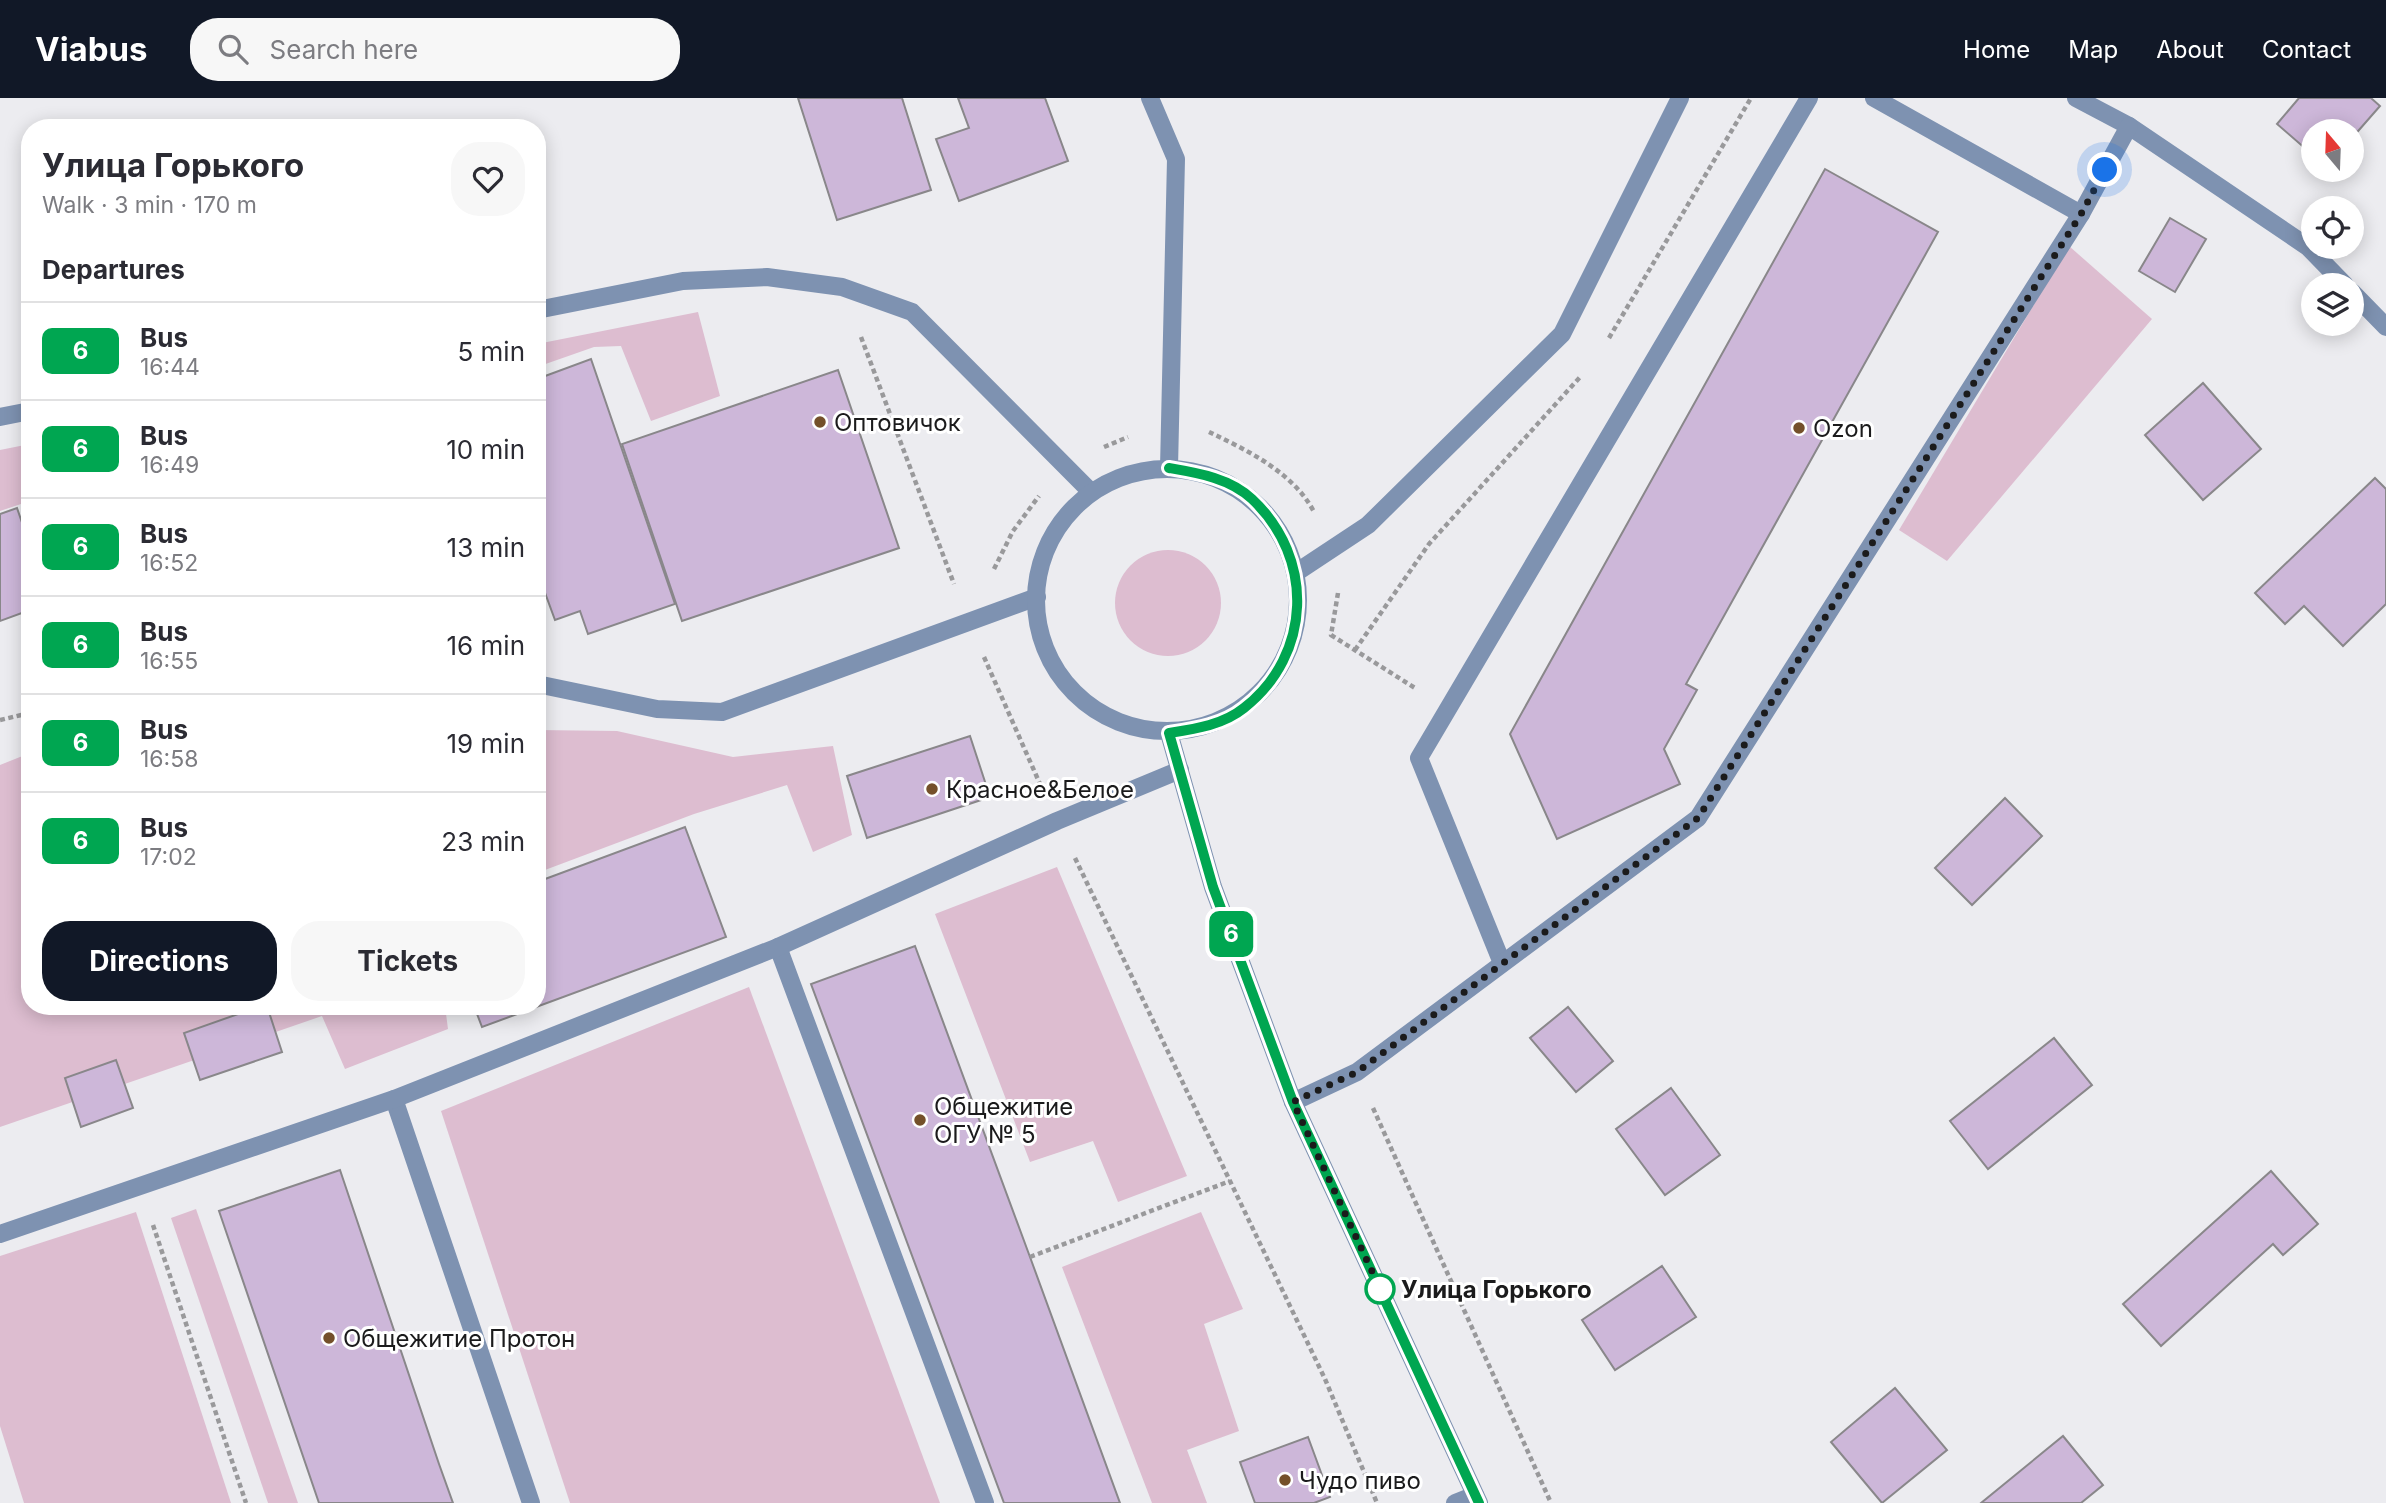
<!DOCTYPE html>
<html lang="en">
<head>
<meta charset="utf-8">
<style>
	:root { --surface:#fff; --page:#f7f7f7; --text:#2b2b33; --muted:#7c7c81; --line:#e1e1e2; --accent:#111827 }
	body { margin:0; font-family:Inter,sans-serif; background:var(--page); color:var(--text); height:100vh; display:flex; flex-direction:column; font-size:26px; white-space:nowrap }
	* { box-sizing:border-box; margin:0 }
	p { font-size:23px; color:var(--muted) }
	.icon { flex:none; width:38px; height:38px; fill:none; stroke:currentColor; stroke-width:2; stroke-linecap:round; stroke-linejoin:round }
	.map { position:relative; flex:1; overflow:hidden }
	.side { position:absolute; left:21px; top:21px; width:525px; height:896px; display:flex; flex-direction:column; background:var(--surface); border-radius:28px; box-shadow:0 4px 18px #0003 }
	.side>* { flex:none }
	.badge { padding:0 14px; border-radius:10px; font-size:24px; line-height:46px }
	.needle { width:46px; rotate:341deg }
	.buttons { position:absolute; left:2301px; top:21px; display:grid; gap:14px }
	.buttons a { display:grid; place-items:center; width:63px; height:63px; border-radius:50%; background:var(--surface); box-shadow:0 4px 18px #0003; font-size:35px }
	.you { position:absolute; width:35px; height:35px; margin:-18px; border:5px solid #fff; border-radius:50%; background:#1a73e8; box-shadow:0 0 0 10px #1a73e833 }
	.map>.badge { position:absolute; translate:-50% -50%; box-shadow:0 0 0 4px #fff }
	h2 { padding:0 21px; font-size:26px; line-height:63px }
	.round { display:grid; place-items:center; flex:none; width:74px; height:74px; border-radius:28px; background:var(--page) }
	.headline { display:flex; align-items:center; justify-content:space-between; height:119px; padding:0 21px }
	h1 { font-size:33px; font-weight:700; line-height:52px }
	.action { display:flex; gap:14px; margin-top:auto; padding:14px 21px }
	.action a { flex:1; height:80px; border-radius:28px; background:var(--accent); color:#fff; font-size:28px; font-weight:700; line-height:80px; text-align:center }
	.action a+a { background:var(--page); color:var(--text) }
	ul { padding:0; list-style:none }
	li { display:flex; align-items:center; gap:21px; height:98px; padding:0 21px; border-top:2px solid var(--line) }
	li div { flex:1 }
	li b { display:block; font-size:26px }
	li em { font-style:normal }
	li .badge { min-width:77px; font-weight:700; text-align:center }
	header { display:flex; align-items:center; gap:42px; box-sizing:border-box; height:98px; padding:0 35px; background:var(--accent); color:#fff }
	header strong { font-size:33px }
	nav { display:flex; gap:38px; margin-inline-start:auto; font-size:24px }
	.search { width:490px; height:63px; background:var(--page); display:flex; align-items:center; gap:18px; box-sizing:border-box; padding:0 24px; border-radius:28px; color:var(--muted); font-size:26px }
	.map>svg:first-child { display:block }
	.green { fill:#ddbdd0 }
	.building { fill:#cdb7d9; stroke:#89878a; stroke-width:2 }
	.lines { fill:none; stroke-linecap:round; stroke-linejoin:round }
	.path { stroke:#99999b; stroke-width:4.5; stroke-dasharray:5 3.5; stroke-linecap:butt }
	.lane { stroke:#7e92b1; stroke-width:18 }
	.street { stroke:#7e92b1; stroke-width:18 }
	.line-casing { stroke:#fff; stroke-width:16 }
	.line { stroke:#00a651; stroke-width:10 }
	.walk { stroke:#1b1b1c; stroke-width:7; stroke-dasharray:0 12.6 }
	.poi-dot { fill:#74502a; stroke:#fff; stroke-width:2.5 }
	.stop-dot { fill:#fff; stroke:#00a651; stroke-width:3.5 }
	.labels { text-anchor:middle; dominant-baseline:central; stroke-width:6; stroke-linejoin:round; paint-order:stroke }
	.poi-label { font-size:24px; fill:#1b1b1c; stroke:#fff; text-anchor:start }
	.stop-label { font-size:24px; font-weight:bold; fill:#1b1b1c; stroke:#fff; text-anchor:start }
</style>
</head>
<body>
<header>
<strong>Viabus</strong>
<div class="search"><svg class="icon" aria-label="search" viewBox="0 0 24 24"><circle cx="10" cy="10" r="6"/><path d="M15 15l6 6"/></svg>Search here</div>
<nav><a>Home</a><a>Map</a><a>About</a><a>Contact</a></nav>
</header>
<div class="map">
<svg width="2386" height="1405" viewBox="0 0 2386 1405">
	<rect width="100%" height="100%" fill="#ececf0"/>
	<!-- green -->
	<g class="green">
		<polygon points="2069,148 2152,221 1947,463 1899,432"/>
		<polygon points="698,214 720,298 651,323 621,248 594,249 537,269 537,246"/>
		<polygon points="30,346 30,411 27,404 0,413 0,352"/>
		<circle cx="1168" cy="505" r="53"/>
		<polygon points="537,632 617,633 733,659 833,648 852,737 813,754 787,687 694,716 537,775"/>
		<polygon points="30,655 30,908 445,908 448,931 345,971 322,918 0,1029 0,667"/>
		<polygon points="1057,769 1187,1078 1118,1104 1093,1043 1030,1064 935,816"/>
		<polygon points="749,889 940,1405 570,1405 441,1013"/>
		<polygon points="196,1111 298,1405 268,1405 171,1120"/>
		<polygon points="136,1114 231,1405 24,1405 0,1328 0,1158"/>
		<polygon points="1201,1114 1243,1211 1204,1226 1239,1333 1187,1352 1207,1405 1152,1405 1062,1169"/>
	</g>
	<!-- building -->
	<g class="building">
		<polygon points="798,0 902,0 931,92 837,122"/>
		<polygon points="958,0 1045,0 1068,63 959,103 936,41 969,30"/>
		<polygon points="2299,0 2371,0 2380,8 2352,40 2352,33 2314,33 2314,58 2277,26"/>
		<polygon points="1825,71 1938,134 1686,586 1697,592 1664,651 1680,686 1557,741 1510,636"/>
		<polygon points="2170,120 2206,141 2175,194 2139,173"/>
		<polygon points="591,261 675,506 588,536 580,513 555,522 537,473 537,281"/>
		<polygon points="838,272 899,450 682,523 622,346"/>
		<polygon points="2203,285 2261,351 2203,402 2145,337"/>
		<polygon points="2375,380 2386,391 2386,506 2343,548 2304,508 2285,526 2255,495"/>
		<polygon points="17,410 30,448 30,512 0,523 0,416"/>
		<polygon points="970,638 990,699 867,740 847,678"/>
		<polygon points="2005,700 2042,738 1972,807 1935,770"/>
		<polygon points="685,729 726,839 482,929 474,908 537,908 537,784"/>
		<polygon points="915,848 1030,1159 1120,1405 1004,1405 811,886"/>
		<polygon points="261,908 267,908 282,954 200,982 184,935"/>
		<polygon points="1568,909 1613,963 1576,994 1530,940"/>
		<polygon points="2054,940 2092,987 1988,1071 1950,1023"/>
		<polygon points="116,962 133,1010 81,1029 65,980"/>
		<polygon points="1671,990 1720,1057 1665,1097 1616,1031"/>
		<polygon points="340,1072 439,1366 453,1405 319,1405 219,1113"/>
		<polygon points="2271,1073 2318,1126 2283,1157 2273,1146 2161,1248 2123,1206"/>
		<polygon points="1662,1168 1696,1219 1615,1272 1582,1222"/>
		<polygon points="1895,1290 1947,1352 1882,1405 1831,1344"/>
		<polygon points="2063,1338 2103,1387 2081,1405 1981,1405"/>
		<polygon points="1308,1339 1330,1399 1314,1405 1255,1405 1240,1364"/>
	</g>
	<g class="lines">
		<!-- path -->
		<g class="path">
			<polyline points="861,239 954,486"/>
			<polyline points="1609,240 1751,0"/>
			<path d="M1209 334C1247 352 1294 375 1314 414"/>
			<polyline points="1104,349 1128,339"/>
			<polyline points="994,471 1013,433 1039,398"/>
			<polyline points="1338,495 1331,537 1415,590"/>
			<polyline points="1355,552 1429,446 1581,278"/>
			<polyline points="984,559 1040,686"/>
			<polyline points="0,622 30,615"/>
			<polyline points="1075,760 1325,1281 1377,1405"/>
			<polyline points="1373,1010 1551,1405"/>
			<polyline points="153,1127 246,1405"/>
			<polyline points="1030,1159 1230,1083"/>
		</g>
		<!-- lane -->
		<g class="lane">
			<polyline points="1874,0 2081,116"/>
			<polyline points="2076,0 2129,28 2308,149 2345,187"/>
			<polyline points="2352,194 2386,229"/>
			<polyline points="537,586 657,611 722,614 1037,499"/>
			<polyline points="778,849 985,1405"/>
			<polyline points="1502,865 1419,660 1809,0"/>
			<polyline points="394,1001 531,1405"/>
			<polyline points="1293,1004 1357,974 1698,720 2081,116 2129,28"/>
			<polyline points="0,1136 394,1001 778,849 1057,723 1180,672"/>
			<polyline points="1455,1405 1475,1397"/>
		</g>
		<!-- street -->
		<g class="street">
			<polyline points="1150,0 1176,61 1169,370"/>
			<polyline points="537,212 683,183 767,179 842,189 912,214 1091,394"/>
			<polyline points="0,319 30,313"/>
			<circle cx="1167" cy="502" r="131"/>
			<polyline points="1297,474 1368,427 1562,236 1680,0"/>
			<polyline points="1169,635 1213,789 1293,1004 1479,1405"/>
		</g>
	</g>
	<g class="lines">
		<!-- line casing -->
		<g class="line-casing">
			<path id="line" d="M1169 370C1198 375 1230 380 1252 401 1315 460 1312 557 1244 610 1223 627 1195 631 1169 635L1213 789 1293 1004 1479 1405"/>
		</g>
		<!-- line -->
		<use href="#line" class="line"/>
		<!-- walk -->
		<polyline class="walk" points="1380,1191 1384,1199 1293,1004 1357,974 1698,720 2081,116 2105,72"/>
	</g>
	<!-- markers -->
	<g class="poi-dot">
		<circle cx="820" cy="324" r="7"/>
		<circle cx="1799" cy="330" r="7"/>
		<circle cx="932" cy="691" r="7"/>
		<circle cx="920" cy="1022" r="7"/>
		<circle cx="329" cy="1240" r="7"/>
		<circle cx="1285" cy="1382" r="7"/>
	</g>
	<circle class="stop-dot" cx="1380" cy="1191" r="14"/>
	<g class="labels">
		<!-- poi labels -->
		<g class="poi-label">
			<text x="834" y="324">Оптовичок</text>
			<text x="1813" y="330">Ozon</text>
			<text x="946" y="691">Красное&amp;Белое</text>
			<text x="934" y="1008">Общежитие<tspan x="934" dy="28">ОГУ № 5</tspan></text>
			<text x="343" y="1240">Общежитие Протон</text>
			<text x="1299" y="1382">Чудо пиво</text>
		</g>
		<!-- stop labels -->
		<g class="stop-label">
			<text x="1401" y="1191">Улица Горького</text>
		</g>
	</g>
</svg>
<div class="buttons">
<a><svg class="needle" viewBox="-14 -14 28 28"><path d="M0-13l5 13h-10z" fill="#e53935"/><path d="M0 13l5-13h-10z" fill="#7c7c81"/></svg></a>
<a><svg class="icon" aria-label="locate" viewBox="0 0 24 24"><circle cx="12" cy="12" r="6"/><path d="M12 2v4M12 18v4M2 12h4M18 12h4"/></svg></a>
<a><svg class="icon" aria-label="layers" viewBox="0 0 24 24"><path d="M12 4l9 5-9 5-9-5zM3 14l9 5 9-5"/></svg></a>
</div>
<div class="you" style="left:2105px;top:72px"></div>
<b class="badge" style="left:1231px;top:836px;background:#00a651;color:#fff">6</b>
<section class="side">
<div class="headline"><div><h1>Улица Горького</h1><p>Walk · 3 min · 170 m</p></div><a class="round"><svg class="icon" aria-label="heart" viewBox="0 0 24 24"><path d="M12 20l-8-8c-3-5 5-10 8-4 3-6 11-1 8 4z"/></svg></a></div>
<h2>Departures</h2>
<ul>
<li><span class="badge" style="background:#00a651;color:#fff">6</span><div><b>Bus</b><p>16:44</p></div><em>5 min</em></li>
<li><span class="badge" style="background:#00a651;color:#fff">6</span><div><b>Bus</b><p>16:49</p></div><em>10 min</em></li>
<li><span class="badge" style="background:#00a651;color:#fff">6</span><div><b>Bus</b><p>16:52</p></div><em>13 min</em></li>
<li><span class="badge" style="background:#00a651;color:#fff">6</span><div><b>Bus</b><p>16:55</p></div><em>16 min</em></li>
<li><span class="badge" style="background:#00a651;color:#fff">6</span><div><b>Bus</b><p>16:58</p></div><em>19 min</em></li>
<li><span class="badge" style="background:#00a651;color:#fff">6</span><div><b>Bus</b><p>17:02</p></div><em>23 min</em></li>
</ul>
<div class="action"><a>Directions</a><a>Tickets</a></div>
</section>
</div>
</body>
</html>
